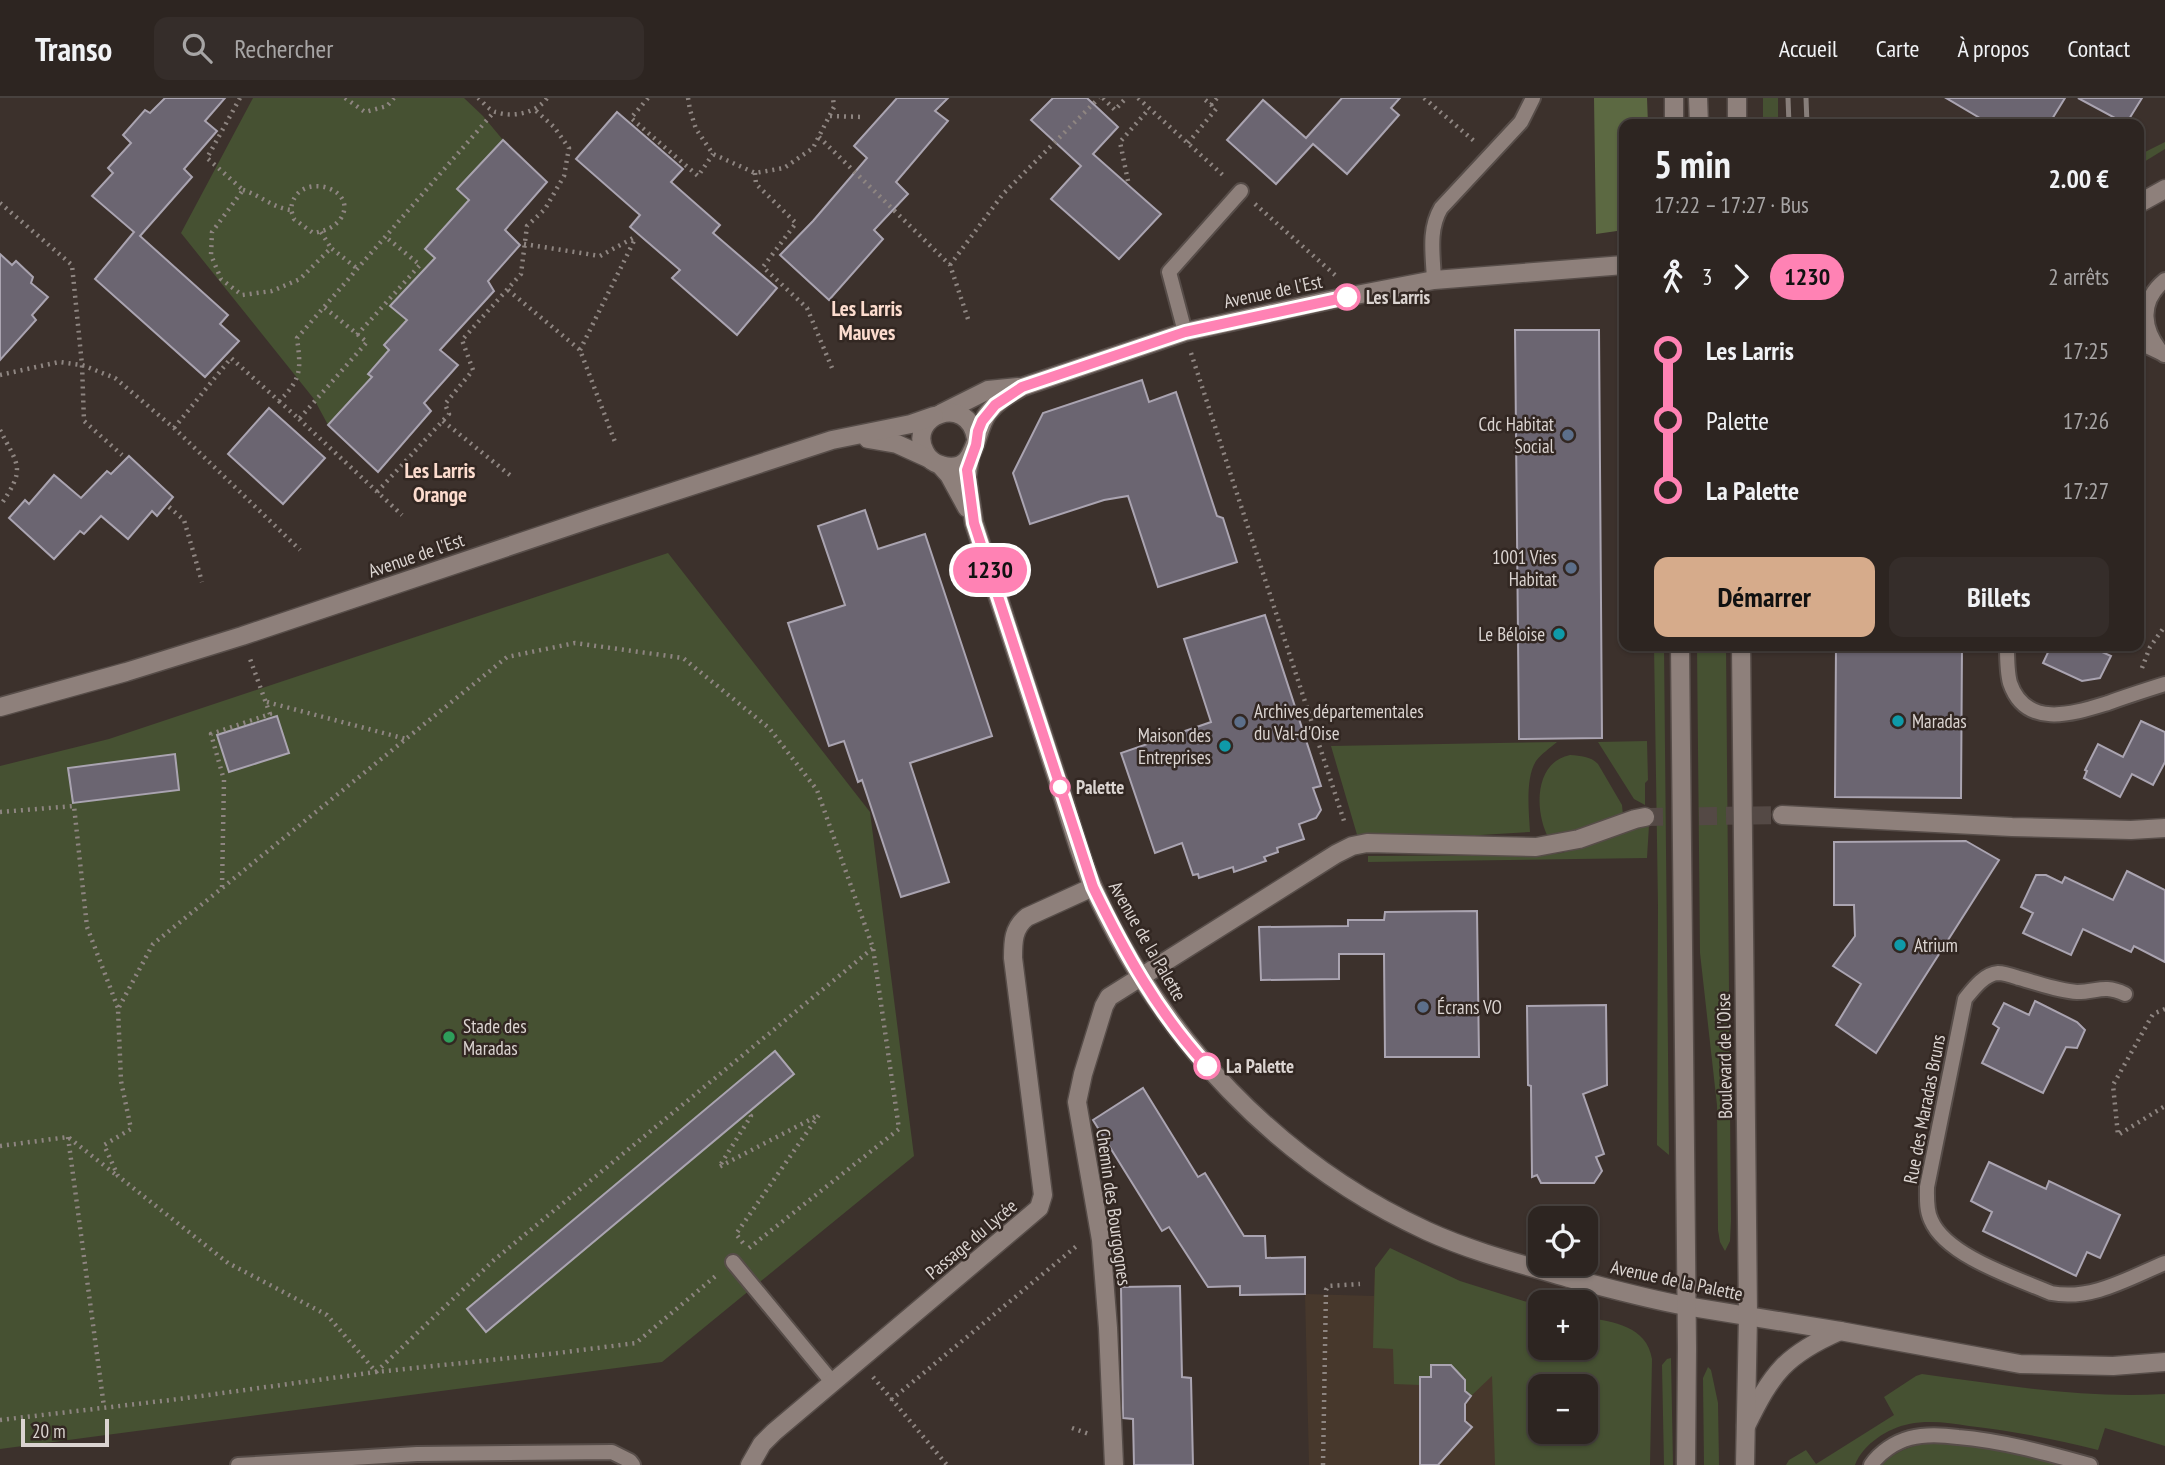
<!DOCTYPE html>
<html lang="fr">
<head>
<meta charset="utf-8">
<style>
	:root { --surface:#2d2521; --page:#352d2a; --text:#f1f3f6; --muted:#a7a5a5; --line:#48423f; --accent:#d6ab8b }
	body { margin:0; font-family:"PT Sans Narrow",sans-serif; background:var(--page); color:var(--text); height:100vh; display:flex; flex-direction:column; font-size:26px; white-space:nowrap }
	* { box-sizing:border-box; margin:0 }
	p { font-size:23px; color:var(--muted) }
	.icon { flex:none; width:38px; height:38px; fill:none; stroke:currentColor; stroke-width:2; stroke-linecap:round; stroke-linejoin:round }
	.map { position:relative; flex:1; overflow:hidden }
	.details { position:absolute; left:1619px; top:21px; width:525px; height:532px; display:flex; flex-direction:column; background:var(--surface); border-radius:14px; box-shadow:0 2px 5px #0004,0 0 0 2px var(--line) }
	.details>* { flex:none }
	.badge { padding:0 14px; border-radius:23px; font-size:24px; line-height:46px }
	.fabs { position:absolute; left:1528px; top:1108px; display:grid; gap:14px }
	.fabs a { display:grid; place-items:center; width:70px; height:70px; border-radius:14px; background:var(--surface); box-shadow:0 2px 5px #0004,0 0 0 2px var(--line); font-size:35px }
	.scale { position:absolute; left:21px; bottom:18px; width:88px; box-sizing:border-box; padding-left:7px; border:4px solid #dbd4d1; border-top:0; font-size:19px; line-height:24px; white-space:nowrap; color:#dbd4d1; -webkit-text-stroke:5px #322722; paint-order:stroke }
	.map>.badge { position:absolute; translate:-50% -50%; box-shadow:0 0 0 4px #fff }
	.legs { display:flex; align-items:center; gap:10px; height:77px; padding:0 35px; font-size:23px }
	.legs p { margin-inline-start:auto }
	.head { display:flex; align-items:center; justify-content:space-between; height:119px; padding:0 35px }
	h1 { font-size:38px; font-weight:700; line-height:52px }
	.action { display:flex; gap:14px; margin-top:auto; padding:14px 35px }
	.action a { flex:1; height:80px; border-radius:14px; background:var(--accent); color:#111; font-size:28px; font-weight:700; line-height:80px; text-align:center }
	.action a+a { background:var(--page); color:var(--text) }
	ul { padding:0 35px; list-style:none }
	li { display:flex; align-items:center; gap:24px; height:70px; font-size:26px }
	li i { display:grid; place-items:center; width:10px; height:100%; margin:0 9px; background:currentColor }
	li i::after { content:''; width:18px; height:18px; margin:-9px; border:5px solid; border-radius:50%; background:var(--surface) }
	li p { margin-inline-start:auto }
	li:first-child i { background:linear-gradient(#0000 50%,currentColor 0) }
	li:last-child i { background:linear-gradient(currentColor 50%,#0000 0) }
	header { display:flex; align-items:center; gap:42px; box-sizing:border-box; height:98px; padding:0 35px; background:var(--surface); border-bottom:2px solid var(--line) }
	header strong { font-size:33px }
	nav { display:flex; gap:38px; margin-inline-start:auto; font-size:24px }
	.search { width:490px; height:63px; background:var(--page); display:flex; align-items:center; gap:18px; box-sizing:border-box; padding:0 24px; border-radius:14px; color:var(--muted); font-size:26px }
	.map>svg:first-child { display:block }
	.education { fill:#47382c; fill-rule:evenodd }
	.green { fill:#465132; fill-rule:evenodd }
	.forest { fill:#5c6942 }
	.building { fill:#6b6571; stroke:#aaa4b1; stroke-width:2 }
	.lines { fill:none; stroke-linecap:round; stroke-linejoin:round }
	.pedestrian-tunnel { stroke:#544945; stroke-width:18; stroke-dasharray:18 9; stroke-linecap:butt }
	.service-casing { stroke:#574d49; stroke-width:18 }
	.pedestrian-casing { stroke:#574d49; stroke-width:21 }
	.minor-casing { stroke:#574d49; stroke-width:21 }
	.tertiary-casing { stroke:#574d49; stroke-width:21 }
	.secondary-casing { stroke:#574d49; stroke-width:21 }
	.path { stroke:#8e8581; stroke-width:4.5; stroke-dasharray:2 5; stroke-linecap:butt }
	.service { stroke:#8e807b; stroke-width:14 }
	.pedestrian { stroke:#8e807b; stroke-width:18 }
	.minor { stroke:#8e807b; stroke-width:18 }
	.tertiary { stroke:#8e807b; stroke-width:18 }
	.secondary { stroke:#8e807b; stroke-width:18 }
	.rail { stroke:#877e7a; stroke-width:5 }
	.line-1-casing { stroke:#fff; stroke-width:16 }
	.line-1 { stroke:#ff82b4; stroke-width:10 }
	.stop-1-dot { fill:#fff; stroke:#ff82b4; stroke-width:3.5 }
	.service-dot { fill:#5c6f8a; stroke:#322722; stroke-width:2.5 }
	.culture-dot { fill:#0f9aa8; stroke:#322722; stroke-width:2.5 }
	.leisure-dot { fill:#2e9e5b; stroke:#322722; stroke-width:2.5 }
	.labels { text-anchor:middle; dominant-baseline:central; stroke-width:5; stroke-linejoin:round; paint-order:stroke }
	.street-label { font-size:19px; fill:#dbd4d1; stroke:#322722 }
	.stop-label { font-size:19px; font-weight:bold; fill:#dbd4d1; stroke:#322722; text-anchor:start }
	.poi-label { font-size:19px; fill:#dbd4d1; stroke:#322722; text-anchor:start }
	.neighbourhood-label { font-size:21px; font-weight:bold; fill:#fcdcce; stroke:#322722 }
</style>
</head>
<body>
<header>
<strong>Transo</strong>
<div class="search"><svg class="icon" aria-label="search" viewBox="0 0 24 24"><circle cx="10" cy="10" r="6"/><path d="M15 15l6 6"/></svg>Rechercher</div>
<nav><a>Accueil</a><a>Carte</a><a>À propos</a><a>Contact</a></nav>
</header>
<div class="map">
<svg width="2165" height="1367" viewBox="0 0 2165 1367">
	<rect width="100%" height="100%" fill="#3c312c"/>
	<!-- education -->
	<path class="education" d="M1375 1170 1540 1250H1584L1636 1367H1309L1305 1196 1374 1198ZM1540 1288H1586V1334H1540Z"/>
	<!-- green -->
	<g class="green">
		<polygon points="253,0 464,0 483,18 503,42 458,91 474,107 439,163 413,183 391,207 407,222 384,247 389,252 368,276 377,284 351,302 328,327 314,301 181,135"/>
		<rect x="1763" y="0" width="15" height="26"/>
		<polygon points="2165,44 2165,51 2139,67 2139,57"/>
		<polygon points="668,455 870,714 914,1058 662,1264 0,1351 0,668 109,641"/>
		<polygon points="1654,548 1664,548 1669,1057 1657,1047 1658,808"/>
		<polygon points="1697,548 1726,548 1731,1123 1730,1143 1725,1153 1720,1144 1718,1132 1717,1007 1700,855"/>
		<polygon points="1647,643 1648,682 1645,685 1645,707 1634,701 1598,644"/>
		<path d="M1557 644C1550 650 1541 656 1536 663 1525 680 1529 715 1530 734L1448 739 1358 740 1331 648Z"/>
		<path d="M1570 657C1581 658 1590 658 1598 666L1622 707 1623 717 1601 728 1549 741C1534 714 1534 664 1570 657Z"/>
		<polygon points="1642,727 1649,727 1647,760 1368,764 1368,758 1533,757 1562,755"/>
		<path d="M1390 1150 1460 1183 1540 1208V1250H1586V1219C1613 1224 1647 1228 1652 1261L1650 1367H1495L1492 1278 1471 1298 1465 1293V1279L1456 1278V1272L1451 1267H1431V1279H1421L1420 1287 1394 1286 1393 1251 1373 1250 1375 1170ZM1540 1288H1586V1334H1540Z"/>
		<polygon points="1671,1260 1673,1367 1664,1367 1662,1267 1667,1261"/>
		<polygon points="1708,1269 1711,1272 1718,1305 1719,1367 1704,1367 1703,1280"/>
		<path d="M1922 1276C2003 1287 2083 1301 2165 1296V1348L2105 1330 2098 1352C2056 1341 2012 1333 1969 1328 1950 1325 1929 1322 1909 1326 1888 1330 1863 1346 1855 1367H1786L1789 1362 1806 1352 1816 1366 1894 1317 1884 1299 1916 1278Z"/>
		<path d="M1933 1344 1996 1350 2060 1362 2058 1367H1882C1896 1352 1913 1347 1933 1344Z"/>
	</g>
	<!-- forest -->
	<polygon class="forest" points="1594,0 1647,0 1648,26 1624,26 1624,128 1617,133 1596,136"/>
	<!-- building -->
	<g class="building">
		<polygon points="165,0 225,0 205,23 217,33 184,71 192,79 140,138 228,217 220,226 239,243 205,279 95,181 134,134 92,98 113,75 108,70 131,45 123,37 145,12 150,15"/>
		<polygon points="897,0 948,0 935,13 948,23 896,84 908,96 874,132 883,141 829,202 780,157 813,123 867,60 854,48"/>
		<polygon points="1053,0 1087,0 1118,29 1093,56 1161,116 1119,161 1051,101 1081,68 1031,22"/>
		<polygon points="1342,0 1400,0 1391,10 1399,17 1347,76 1313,46 1276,86 1227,42 1263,2 1306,40"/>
		<polygon points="1946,0 2065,0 2049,26 1990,26"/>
		<polygon points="2078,0 2142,0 2126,26"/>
		<polygon points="617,14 683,71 671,84 720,127 713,135 777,190 737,237 672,180 680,172 630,129 640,117 576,61"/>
		<polygon points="503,42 547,84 505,132 520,147 488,183 494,193 440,252 458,267 424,305 431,313 378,374 328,327 372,279 368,276 389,252 384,247 407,222 390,208 435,160 425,151 469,102 457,91"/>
		<polygon points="0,156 12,167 16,163 33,179 31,185 48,199 32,217 36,222 0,262"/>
		<polygon points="1515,232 1599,232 1602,640 1519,641"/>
		<polygon points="1142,282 1149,304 1176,294 1217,418 1223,420 1237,464 1158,489 1128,398 1104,402 1030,426 1013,375 1043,315"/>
		<polygon points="269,310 325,360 283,406 228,356"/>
		<polygon points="129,358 173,399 157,418 152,413 128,441 101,418 84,436 80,433 54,461 9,420 25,402 29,406 54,377 81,400 107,373 111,376"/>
		<polygon points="865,412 878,451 925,436 992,638 910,665 949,784 901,799 862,682 858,684 844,643 829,648 788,525 845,507 818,428"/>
		<polygon points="1265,517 1321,688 1313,690 1321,712 1316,720 1299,726 1304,741 1277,750 1278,754 1264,759 1266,763 1234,774 1233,769 1199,780 1198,776 1193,777 1182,745 1155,755 1121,655 1211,624 1184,541"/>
		<polygon points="1836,548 1962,548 1961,700 1835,699"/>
		<polygon points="2051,548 2089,548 2111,558 2100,580 2082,583 2043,565"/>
		<polygon points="277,618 289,655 229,674 217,637"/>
		<polygon points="2141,623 2165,634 2165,664 2153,687 2132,676 2120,699 2084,680 2087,673 2085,672 2098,646 2123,659"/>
		<polygon points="175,656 179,692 73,705 68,670"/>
		<polygon points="1966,743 1999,762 1876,955 1836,927 1861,886 1833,868 1855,838 1854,807 1834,807 1834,744"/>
		<polygon points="2127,773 2165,792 2165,864 2134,848 2131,854 2083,831 2071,857 2023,835 2033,815 2021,809 2036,777 2046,777 2062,785 2065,779 2113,802"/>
		<polygon points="1477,813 1479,959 1385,959 1384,856 1339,856 1339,881 1261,882 1259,829 1348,828 1348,822 1384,822 1385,814"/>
		<polygon points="2035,903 2077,924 2085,932 2077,950 2066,949 2043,995 1982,965 1999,930 1993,926 2004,905 2029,917"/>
		<polygon points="1606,907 1607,987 1583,996 1604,1056 1596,1059 1602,1073 1594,1085 1541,1085 1537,1077 1532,1079 1531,988 1528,987 1527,908"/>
		<polygon points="775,953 794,976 486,1234 467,1211"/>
		<polygon points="1143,990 1198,1079 1205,1075 1244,1138 1265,1138 1266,1160 1305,1159 1305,1196 1240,1197 1240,1188 1208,1189 1169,1129 1162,1133 1093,1022"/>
		<polygon points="1989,1064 2046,1091 2049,1083 2120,1117 2100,1160 2087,1154 2076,1178 1983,1133 1992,1114 1971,1103"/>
		<polygon points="1180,1188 1182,1279 1191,1280 1193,1367 1134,1367 1133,1321 1123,1320 1121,1189"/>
		<polygon points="1431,1267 1451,1267 1465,1282 1465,1293 1471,1298 1465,1306 1465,1323 1472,1329 1438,1367 1420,1367 1420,1279 1431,1279"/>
	</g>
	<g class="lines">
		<!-- pedestrian-tunnel -->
		<polyline class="pedestrian-tunnel" points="1645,719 1782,717"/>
		<!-- service casing -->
		<g class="service-casing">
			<g id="service">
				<path d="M1434 182C1433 157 1428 132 1441 110L1521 24 1533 0"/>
				<polyline points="1185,234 1169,174 1241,93"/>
				<polyline points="2138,244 2161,255"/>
				<path d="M2164 257C2143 233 2138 204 2165 182"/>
				<path d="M2007 548C2007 560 2007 574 2010 585 2026 632 2075 615 2108 605 2127 598 2146 592 2165 586"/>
				<path d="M2125 896C2103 886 2098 894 2077 894 2058 893 2038 885 2019 880 2013 878 2005 875 1998 875 1984 876 1973 891 1965 901L1927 1089C1927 1099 1926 1112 1931 1122 1946 1158 2016 1180 2051 1195 2091 1203 2129 1180 2165 1165"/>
				<polyline points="733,1164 833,1285"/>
				<polyline points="238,1367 417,1356 612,1354 630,1363 633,1367"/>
				<path d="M1871 1367C1880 1354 1895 1344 1910 1340 1925 1336 1943 1337 1958 1339 2004 1343 2046 1355 2090 1367"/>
			</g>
		</g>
		<!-- pedestrian casing -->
		<g class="pedestrian-casing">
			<g id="pedestrian">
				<polyline points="1782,717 2012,729 2131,732 2165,730"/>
				<polyline points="1114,1367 1108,1230 1101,1142 1077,1004 1083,976 1104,908 1109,899 1336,756 1352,748 1367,745 1536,749 1579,741 1635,721 1645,719"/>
			</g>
		</g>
		<!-- minor casing -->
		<g class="minor-casing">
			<g id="minor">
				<polyline points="942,315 988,292 1018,289"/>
				<path d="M976 340C967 294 906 318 925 354 928 360 933 365 941 367 977 379 974 333 988 315 997 303 1010 296 1022 289L1185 234 1330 202 1434 182 1624 167"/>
				<polyline points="868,341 897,346 930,361"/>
				<path d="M970 359 967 379 974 425C1002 509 1028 593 1056 677 1068 713 1079 757 1094 791 1161 940 1278 1065 1427 1133 1473 1154 1521 1166 1569 1180 1608 1190 1647 1201 1686 1208"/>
				<polyline points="940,367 949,377 967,410"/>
				<polyline points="0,609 126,574 242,538 596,419 832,342 911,326 934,318"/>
				<path d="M750 1367 762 1346 774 1334 1039 1110 1043 1097 1013 860C1013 844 1013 830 1027 819L1093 789"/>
			</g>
		</g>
		<!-- tertiary casing -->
		<g class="tertiary-casing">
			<g id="tertiary">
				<polyline points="1698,0 1699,26"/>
				<polyline points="2138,106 2165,91"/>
				<polyline points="1686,1208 1840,1233 2020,1266 2113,1268 2165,1264"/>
				<path d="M1746 1328C1772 1275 1785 1257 1840 1233"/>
			</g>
		</g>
		<!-- secondary casing -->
		<g class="secondary-casing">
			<g id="secondary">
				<polyline points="1674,0 1674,26"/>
				<polyline points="1737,26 1737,0"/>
				<polyline points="1680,548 1687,1250 1686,1367"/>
				<polyline points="1741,548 1748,1218 1745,1367"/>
			</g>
		</g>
		<!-- path -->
		<g class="path">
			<polyline points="240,0 207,60 243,92 212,134 211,157 221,181 242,197 272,193 300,181 331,150 359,172"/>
			<polyline points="345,0 365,14 387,8 394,0"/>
			<path d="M478 0C483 4 490 13 496 14 512 20 537 15 547 0"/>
			<polyline points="648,0 631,20 698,78 713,56"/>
			<polyline points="688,0 690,12 696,31 713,56 755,75 784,70 813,50 834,9 833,0"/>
			<polyline points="1103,0 1115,12 1126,0"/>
			<polyline points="1138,0 1225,79"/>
			<polyline points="1424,0 1474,43"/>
			<polyline points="1211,7 1217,0"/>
			<polyline points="830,18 864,19"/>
			<polyline points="819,39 950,167 968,221"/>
			<polyline points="1188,45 1216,11 1203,0"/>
			<polyline points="755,75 756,86 796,125 763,169 807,210 832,270"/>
			<polyline points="1128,83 1120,44 1149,11"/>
			<path d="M243 92C260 97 273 110 291 112 294 71 360 89 341 120 334 130 325 133 313 135L294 121 291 112"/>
			<polyline points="0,105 72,167 82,267 84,323 122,357"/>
			<polyline points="1255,106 1335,177"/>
			<polyline points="321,134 331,150"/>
			<polyline points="524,146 600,158 635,139"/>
			<polyline points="950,167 1003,96 1099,0"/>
			<polyline points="508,192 580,252 615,344"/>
			<polyline points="357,237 420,167 387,140"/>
			<polyline points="580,252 636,139"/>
			<polyline points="1191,255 1345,726"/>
			<polyline points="0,277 59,264 82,267 115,280 174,330 300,452"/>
			<polyline points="279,303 299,321 367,244 325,210"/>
			<polyline points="299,321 402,417"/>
			<polyline points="443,323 511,378"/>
			<path d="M174 330 231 260 279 303C302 281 301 271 297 240L494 14"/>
			<path d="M0 332C19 369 26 370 0 408"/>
			<polyline points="377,394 449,316 445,306 473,272 462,242 521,176 527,128 545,111 564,78 569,50 554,29 534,11"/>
			<polyline points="169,409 184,422 202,484"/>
			<polyline points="2142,570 2150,549 2165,528"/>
			<polyline points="267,604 406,641"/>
			<polyline points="0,714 74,708 87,829 118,910"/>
			<polyline points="222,789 224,682 211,636 270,616 249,558"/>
			<polyline points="2165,911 2153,916 2113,987 2118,1037 2165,1008"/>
			<polyline points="68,1039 104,1309"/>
			<polyline points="0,1048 68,1039 115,1076"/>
			<polyline points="743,1145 736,1136 819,1017 719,1069 751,1018 748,1014"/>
			<polyline points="749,1150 899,1031 873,850 817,692 769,630 683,560 575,545 507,559 153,846 118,911 121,983 131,1031 104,1047 118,1078 228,1165 327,1217 376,1274 494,1162 873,850"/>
			<polyline points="873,1279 947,1367"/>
			<polyline points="891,1302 1079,1146"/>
			<polyline points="0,1322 179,1301 376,1274 558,1255 636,1245 718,1176"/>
			<polyline points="1072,1330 1089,1336"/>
			<polyline points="1323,1367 1326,1192 1328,1188 1360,1186"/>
		</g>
		<!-- service -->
		<use href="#service" class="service"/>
		<!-- pedestrian -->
		<use href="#pedestrian" class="pedestrian"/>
		<!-- minor -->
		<use href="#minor" class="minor"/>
		<!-- tertiary -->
		<use href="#tertiary" class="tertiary"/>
		<!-- secondary -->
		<use href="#secondary" class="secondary"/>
		<!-- rail -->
		<g class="rail">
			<polyline points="1788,0 1789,26"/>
			<polyline points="1806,0 1807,26"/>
		</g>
	</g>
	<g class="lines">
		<!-- line-1 casing -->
		<g class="line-1-casing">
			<path id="line-1" d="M1207 968C1158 915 1124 853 1093 789L974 425 967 372 976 347 978 333 982 323 995 307 1022 289 1185 234 1347 199"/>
		</g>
		<!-- line-1 -->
		<use href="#line-1" class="line-1"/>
	</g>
	<!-- markers -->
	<g class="stop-1-dot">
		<circle cx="1347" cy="199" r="12"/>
		<circle cx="1060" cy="689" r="9"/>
		<circle cx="1207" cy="968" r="12"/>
	</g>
	<g class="service-dot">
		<circle cx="1568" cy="337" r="7"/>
		<circle cx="1571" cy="470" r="7"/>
		<circle cx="1240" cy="624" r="7"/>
		<circle cx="1423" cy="909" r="7"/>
	</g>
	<g class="culture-dot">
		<circle cx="1559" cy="536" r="7"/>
		<circle cx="1898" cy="623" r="7"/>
		<circle cx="1225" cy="648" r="7"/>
		<circle cx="1900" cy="847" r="7"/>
	</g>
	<circle class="leisure-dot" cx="449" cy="939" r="7"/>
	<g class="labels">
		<!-- street labels -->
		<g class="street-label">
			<text transform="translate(1273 193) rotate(-12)">Avenue de l'Est</text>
			<text transform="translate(416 457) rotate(-19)">Avenue de l'Est</text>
			<text transform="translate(1148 843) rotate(60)">Avenue de la Palette</text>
			<text transform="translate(1724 958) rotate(-91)">Boulevard de l'Oise</text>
			<text transform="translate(1924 1011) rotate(-79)">Rue des Maradas Bruns</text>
			<text transform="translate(1114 1109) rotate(82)">Chemin des Bourgognes</text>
			<text transform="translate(971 1141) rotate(-40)">Passage du Lycée</text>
			<text transform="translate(1677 1182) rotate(12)">Avenue de la Palette</text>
		</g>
		<!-- stop labels -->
		<g class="stop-label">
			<text x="1366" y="199">Les Larris</text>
			<text x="1076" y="689">Palette</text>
			<text x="1226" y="968">La Palette</text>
		</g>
		<!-- poi labels -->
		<g class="poi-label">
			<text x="1554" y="326" text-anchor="end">Cdc Habitat<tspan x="1554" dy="22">Social</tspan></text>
			<text x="1557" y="459" text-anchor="end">1001 Vies<tspan x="1557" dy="22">Habitat</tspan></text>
			<text x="1545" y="536" text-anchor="end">Le Béloise</text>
			<text x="1254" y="613">Archives départementales<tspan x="1254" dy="22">du Val-d'Oise</tspan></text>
			<text x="1912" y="623">Maradas</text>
			<text x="1211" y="637" text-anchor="end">Maison des<tspan x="1211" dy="22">Entreprises</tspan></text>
			<text x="1914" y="847">Atrium</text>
			<text x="1437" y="909">Écrans VO</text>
			<text x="463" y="928">Stade des<tspan x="463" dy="22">Maradas</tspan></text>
		</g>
		<!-- neighbourhood labels -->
		<g class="neighbourhood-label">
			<text x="867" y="210">Les Larris<tspan x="867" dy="24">Mauves</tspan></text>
			<text x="440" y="372">Les Larris<tspan x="440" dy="24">Orange</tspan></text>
		</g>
	</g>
</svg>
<div class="fabs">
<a><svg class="icon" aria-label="locate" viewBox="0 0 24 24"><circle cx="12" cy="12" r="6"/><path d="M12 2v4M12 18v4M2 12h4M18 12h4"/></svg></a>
<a>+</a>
<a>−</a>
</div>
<div class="scale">20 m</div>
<b class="badge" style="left:990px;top:472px;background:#ff82b4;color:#111">1230</b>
<section class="details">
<div class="head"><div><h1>5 min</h1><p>17:22 – 17:27 · Bus</p></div><b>2.00 €</b></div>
<div class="legs"><svg class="icon" aria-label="walk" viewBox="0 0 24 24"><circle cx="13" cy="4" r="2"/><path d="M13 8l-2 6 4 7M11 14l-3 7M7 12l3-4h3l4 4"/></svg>3<svg class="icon" aria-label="forward" viewBox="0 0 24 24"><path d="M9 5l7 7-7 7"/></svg><b class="badge" style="background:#ff82b4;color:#111">1230</b><p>2 arrêts</p></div>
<ul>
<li><i style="color:#ff82b4"></i><b>Les Larris</b><p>17:25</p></li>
<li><i style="color:#ff82b4"></i><span>Palette</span><p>17:26</p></li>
<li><i style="color:#ff82b4"></i><b>La Palette</b><p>17:27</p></li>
</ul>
<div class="action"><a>Démarrer</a><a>Billets</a></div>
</section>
</div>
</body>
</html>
